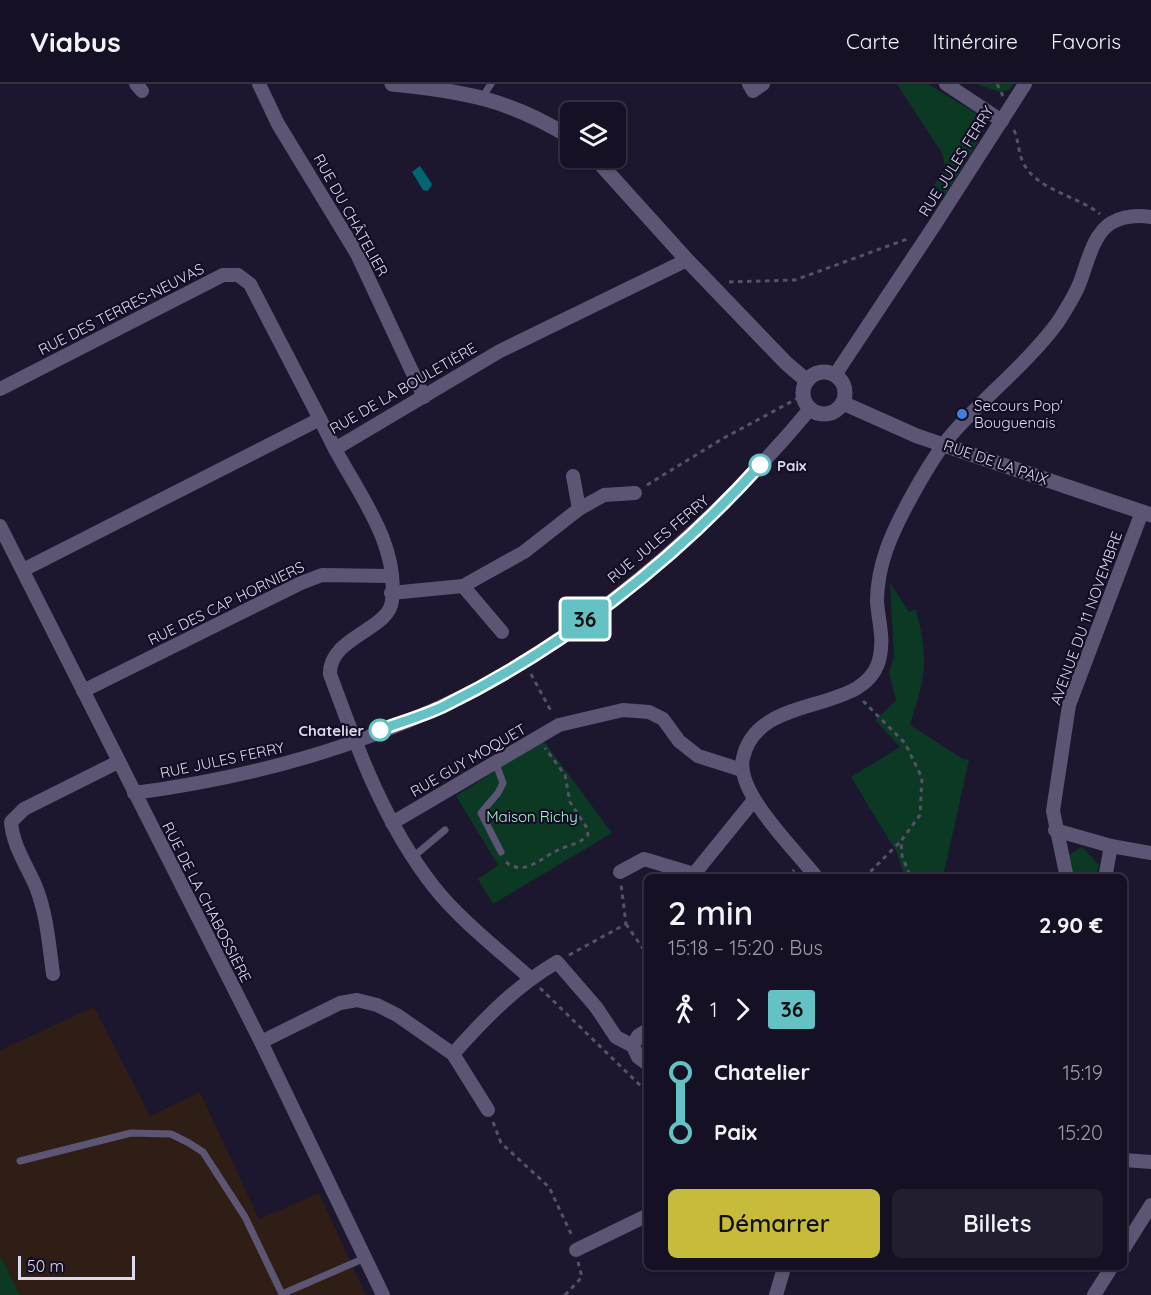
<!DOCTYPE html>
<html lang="fr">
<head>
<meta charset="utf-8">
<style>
	:root { --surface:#151023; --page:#221e30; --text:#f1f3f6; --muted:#9d9da6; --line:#343041; --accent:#c7bb3b }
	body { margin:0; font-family:Quicksand,sans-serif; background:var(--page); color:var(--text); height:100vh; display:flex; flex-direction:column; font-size:22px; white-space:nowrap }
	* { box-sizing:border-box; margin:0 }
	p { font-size:20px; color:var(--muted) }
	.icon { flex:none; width:33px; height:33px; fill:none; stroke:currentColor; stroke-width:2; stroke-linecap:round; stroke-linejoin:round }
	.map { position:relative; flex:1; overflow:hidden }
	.side { position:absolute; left:644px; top:790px; width:483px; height:396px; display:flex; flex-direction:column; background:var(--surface); border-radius:9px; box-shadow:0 2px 4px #0004,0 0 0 2px var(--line) }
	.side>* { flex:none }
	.badge { padding:0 12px; border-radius:4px; font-size:21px; line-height:39px }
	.buttons { position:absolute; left:560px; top:18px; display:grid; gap:12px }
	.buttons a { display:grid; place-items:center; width:66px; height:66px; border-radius:9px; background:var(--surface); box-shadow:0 2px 4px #0004,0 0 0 2px var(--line); font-size:30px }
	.scale { position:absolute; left:18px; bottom:15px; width:117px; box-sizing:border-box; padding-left:6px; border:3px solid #dddaeb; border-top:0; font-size:16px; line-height:21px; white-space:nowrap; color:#dddaeb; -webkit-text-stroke:4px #130d25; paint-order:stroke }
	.map>.badge { position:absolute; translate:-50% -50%; box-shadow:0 0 0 3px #fff }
	.legs { display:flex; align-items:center; gap:9px; height:66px; padding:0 24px; font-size:20px }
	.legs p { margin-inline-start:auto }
	.overview { display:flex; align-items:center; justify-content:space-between; height:102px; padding:0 24px }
	h1 { font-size:33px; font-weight:600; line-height:45px }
	.primary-button { display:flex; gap:12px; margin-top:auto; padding:12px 24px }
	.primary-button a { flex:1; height:69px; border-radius:9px; background:var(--accent); color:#111; font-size:24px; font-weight:600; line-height:69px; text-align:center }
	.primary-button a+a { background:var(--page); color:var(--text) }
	ul { padding:0 24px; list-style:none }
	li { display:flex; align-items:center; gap:21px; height:60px; font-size:22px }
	li i { display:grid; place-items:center; width:9px; height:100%; margin:0 8px; background:currentColor }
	li i::after { content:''; width:15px; height:15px; margin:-8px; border:4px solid; border-radius:50%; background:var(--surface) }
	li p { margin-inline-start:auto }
	li:first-child i { background:linear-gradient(#0000 50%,currentColor 0) }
	li:last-child i { background:linear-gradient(currentColor 50%,#0000 0) }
	header { display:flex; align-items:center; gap:36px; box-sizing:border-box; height:84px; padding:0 30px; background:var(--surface); border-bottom:2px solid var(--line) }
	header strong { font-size:28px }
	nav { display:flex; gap:33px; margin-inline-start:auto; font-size:21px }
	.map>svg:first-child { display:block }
	.industrial { fill:#2e1e15 }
	.green { fill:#0b3923 }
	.water { fill:#006671 }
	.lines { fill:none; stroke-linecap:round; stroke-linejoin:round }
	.path { stroke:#575168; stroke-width:3; stroke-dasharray:4.5 4.5; stroke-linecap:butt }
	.lane { stroke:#5c5674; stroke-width:7 }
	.street { stroke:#5c5674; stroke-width:14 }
	.secondary { stroke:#5c5674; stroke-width:15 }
	.line-1-casing { stroke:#fff; stroke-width:14 }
	.line-1 { stroke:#65c2c4; stroke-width:9 }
	.shop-dot { fill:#3f7fe0; stroke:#130d25; stroke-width:2 }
	.stop-1-dot { fill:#fff; stroke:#65c2c4; stroke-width:3 }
	.labels { text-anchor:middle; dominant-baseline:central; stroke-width:4.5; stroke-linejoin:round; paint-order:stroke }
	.street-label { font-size:15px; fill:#dddaeb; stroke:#130d25 }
	.poi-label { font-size:15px; fill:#dddaeb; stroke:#130d25; text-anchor:start }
	.stop-label { font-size:15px; font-weight:bold; fill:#dddaeb; stroke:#130d25; text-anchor:start }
	.park-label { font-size:15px; fill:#a1fac7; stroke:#130d25 }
</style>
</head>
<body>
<header>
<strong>Viabus</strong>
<nav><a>Carte</a><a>Itinéraire</a><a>Favoris</a></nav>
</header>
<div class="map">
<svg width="1151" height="1211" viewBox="0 0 1151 1211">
	<rect width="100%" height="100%" fill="#1c162f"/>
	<!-- industrial -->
	<polygon class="industrial" points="94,923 150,1032 200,1008 259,1135 319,1109 366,1211 20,1211 0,1171 0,966"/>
	<!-- green -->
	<g class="green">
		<polygon points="897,0 928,0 976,29 979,40 978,58 945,111 934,101 945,83 942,69"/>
		<polygon points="976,0 1014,0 1009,6 1000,8"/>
		<path d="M890 499 909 528 916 525C929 579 926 589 910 641L963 675 969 676 943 793H905L897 769 851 693 900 663 875 636 896 617 889 589 894 572Z"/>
		<polygon points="543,656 612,749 493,820 478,795 498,781 456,712"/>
		<polygon points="1082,763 1099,781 1096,793 1073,793 1067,772"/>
		<polygon points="0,1171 20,1211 0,1211"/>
	</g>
	<!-- water -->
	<polygon class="water" points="420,82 432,100 428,107 423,106 412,88"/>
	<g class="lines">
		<!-- path -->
		<g class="path">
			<polyline points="997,0 1003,12"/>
			<path d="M1014 46C1019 57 1018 71 1025 82 1039 106 1079 113 1100 130"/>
			<polyline points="729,198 795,196 910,154"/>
			<polyline points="647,401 722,355 800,313"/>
			<polyline points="531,590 552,629"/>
			<polyline points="863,617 905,659 922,694 920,731 901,757 902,772 911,794"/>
			<path d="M506 778C524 793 541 774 558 766 568 761 580 760 588 751L587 744 570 718 565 691 545 664"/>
			<polyline points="787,794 794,786"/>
			<polyline points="864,794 900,758"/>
			<polyline points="626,840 646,869"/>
			<polyline points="569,871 626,840 621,800"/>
			<polyline points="540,904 646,1007"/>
			<polyline points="493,1038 501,1059 549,1103 573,1154"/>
			<polyline points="565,1211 582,1193 578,1178"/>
		</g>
		<!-- lane -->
		<g class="lane">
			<polyline points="483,12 491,0"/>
			<polyline points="496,680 503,699 498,709 481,729 501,768"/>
			<polyline points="413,773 445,746"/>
			<polyline points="20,1077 131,1049 171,1050 189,1059 203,1068 245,1133 282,1210 365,1174"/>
		</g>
		<!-- street -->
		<g class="street">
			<polyline points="136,0 142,7"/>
			<polyline points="259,0 278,40 357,170 424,313"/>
			<polyline points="749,0 753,7 763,0"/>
			<polyline points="946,0 1002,37"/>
			<polyline points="835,291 934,142 1025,0"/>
			<polyline points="0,305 223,191 238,191 250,200 320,335"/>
			<path d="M335 365C360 412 399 461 392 517 389 546 329 553 330 590 357 664 385 741 434 803 460 836 499 866 530 894"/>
			<polyline points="579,425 604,411 635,409"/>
			<polyline points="0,442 261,958 383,1211"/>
			<polyline points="23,486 320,335 335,365 500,267 687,176"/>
			<polyline points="463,502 502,548"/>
			<polyline points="391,509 463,502 524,468 579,425 573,392"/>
			<polyline points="83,607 301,499 322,491 390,492"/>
			<path d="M134 709C240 695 345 668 442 622 579 559 714 440 810 325"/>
			<polyline points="392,739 559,641 623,626 649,628 663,635 679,657 698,672 742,686"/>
			<polyline points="1055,746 1111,762 1151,769"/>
			<polyline points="620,788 644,775 694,790 754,716"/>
			<path d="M817 794C796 766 735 709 743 674 758 605 869 634 880 572 884 553 878 535 877 517 877 500 881 481 887 464 898 434 931 374 952 350 986 311 1027 280 1058 238 1065 227 1073 214 1078 203 1087 183 1091 152 1111 139 1123 132 1138 131 1151 133"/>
			<polyline points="1067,794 1053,727 1069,621 1142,428"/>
			<polyline points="1105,794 1111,762"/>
			<path d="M53 890C49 861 47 831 36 803 26 780 13 762 11 738L24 725 118 678"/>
			<polyline points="261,958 340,919 357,916 377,921 397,931 453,970 488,1026"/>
			<polyline points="633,962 638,973 646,979"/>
			<path d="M453 970C485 934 516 902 557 878L596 923 616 953 633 962 638 952 646 947"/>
			<polyline points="1124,1076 1151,1078"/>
			<polyline points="1124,1164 1151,1121"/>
			<polyline points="576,1166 646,1132"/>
			<polyline points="776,1211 784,1184"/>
			<polyline points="1094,1211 1111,1184"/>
		</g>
		<!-- secondary -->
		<g class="secondary">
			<path d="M392 0C462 7 509 15 570 53"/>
			<polyline points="595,74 687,176 786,279 807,297"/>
			<circle cx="824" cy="309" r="21"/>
			<polyline points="843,319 917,352 1151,431"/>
		</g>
	</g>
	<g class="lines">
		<!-- line-1 casing -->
		<g class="line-1-casing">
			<path id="line-1" d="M380 646C401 638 423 632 444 622 562 564 673 478 760 381"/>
		</g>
		<!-- line-1 -->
		<use href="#line-1" class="line-1"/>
	</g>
	<!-- markers -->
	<circle class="shop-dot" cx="962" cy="330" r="6"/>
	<g class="stop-1-dot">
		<circle cx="760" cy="381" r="10"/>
		<circle cx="380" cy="646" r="10"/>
	</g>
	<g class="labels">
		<!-- street labels -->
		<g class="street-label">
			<text transform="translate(956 77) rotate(-58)">RUE JULES FERRY</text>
			<text transform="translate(351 131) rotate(61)">RUE DU CHÂTELIER</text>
			<text transform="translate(121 225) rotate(-27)">RUE DES TERRES-NEUVAS</text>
			<text transform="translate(403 304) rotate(-30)">RUE DE LA BOULETIÈRE</text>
			<text transform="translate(996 378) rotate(19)">RUE DE LA PAIX</text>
			<text transform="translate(658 455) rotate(-40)">RUE JULES FERRY</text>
			<text transform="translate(226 519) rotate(-26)">RUE DES CAP HORNIERS</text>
			<text transform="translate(1086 534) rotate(-70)">AVENUE DU 11 NOVEMBRE</text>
			<text transform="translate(222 676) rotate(-12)">RUE JULES FERRY</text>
			<text transform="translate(468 676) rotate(-30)">RUE GUY MOQUET</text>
			<text transform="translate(207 818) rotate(63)">RUE DE LA CHABOSSIÈRE</text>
		</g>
		<!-- poi labels -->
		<g class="poi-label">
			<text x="974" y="321">Secours Pop'<tspan x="974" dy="17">Bouguenais</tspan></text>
		</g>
		<!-- stop labels -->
		<g class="stop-label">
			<text x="777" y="381">Paix</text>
			<text x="364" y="646" text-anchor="end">Chatelier</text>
		</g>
		<!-- park labels -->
		<g class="park-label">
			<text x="532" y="732">Maison Richy</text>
		</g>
	</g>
</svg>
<div class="buttons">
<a><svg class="icon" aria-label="layers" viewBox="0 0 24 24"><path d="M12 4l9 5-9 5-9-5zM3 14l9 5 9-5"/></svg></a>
</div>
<div class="scale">50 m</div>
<b class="badge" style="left:585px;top:535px;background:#65c2c4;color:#111">36</b>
<section class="side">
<div class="overview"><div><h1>2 min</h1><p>15:18 – 15:20 · Bus</p></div><b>2.90 €</b></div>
<div class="legs"><svg class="icon" aria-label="walk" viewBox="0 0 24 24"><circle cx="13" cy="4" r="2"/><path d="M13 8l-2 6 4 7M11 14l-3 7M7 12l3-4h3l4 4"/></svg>1<svg class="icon" aria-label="forward" viewBox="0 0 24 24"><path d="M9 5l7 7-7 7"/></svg><b class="badge" style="background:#65c2c4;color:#111">36</b></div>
<ul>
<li><i style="color:#65c2c4"></i><b>Chatelier</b><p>15:19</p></li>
<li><i style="color:#65c2c4"></i><b>Paix</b><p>15:20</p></li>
</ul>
<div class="primary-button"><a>Démarrer</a><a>Billets</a></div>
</section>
</div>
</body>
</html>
